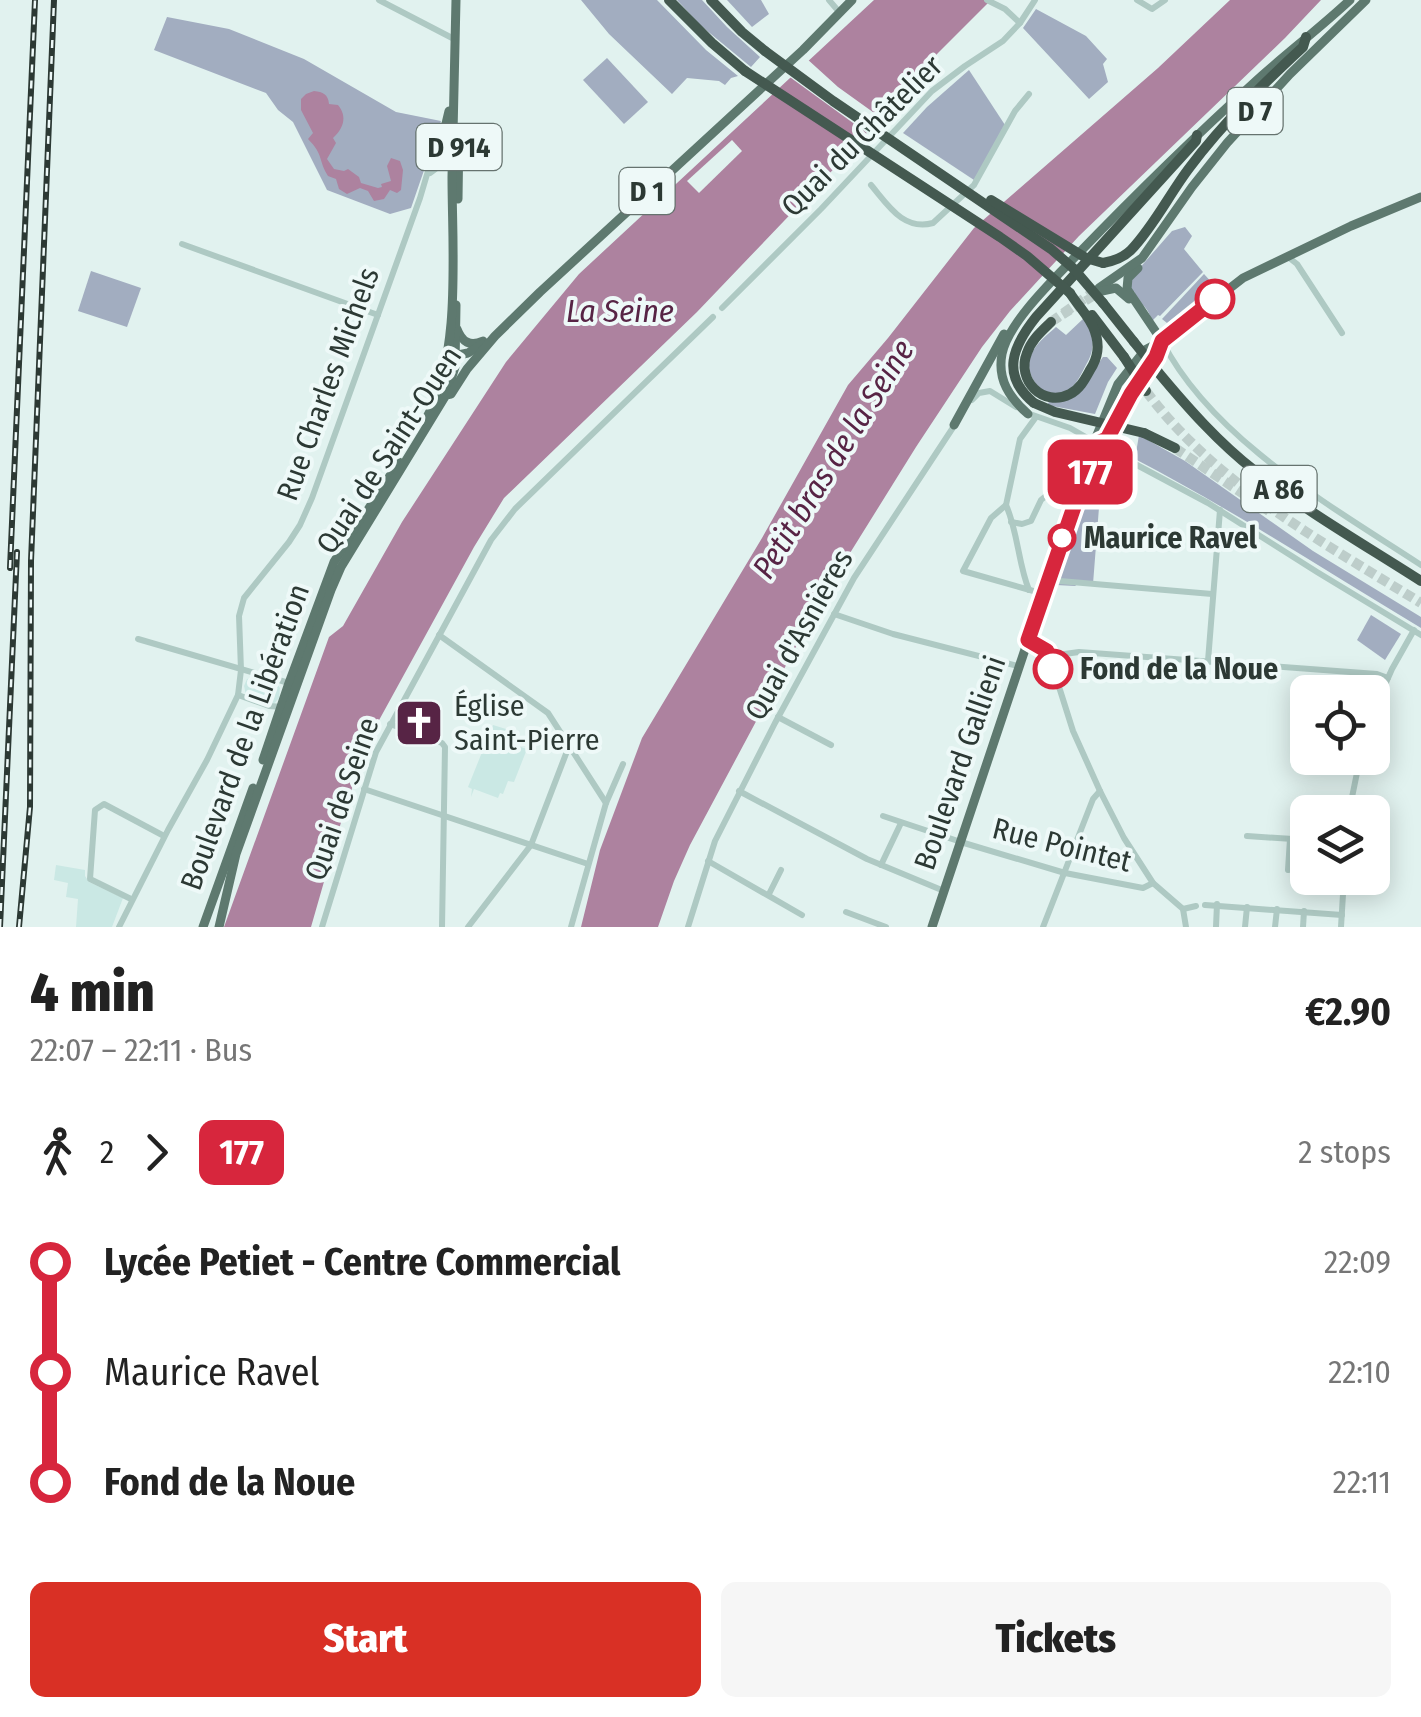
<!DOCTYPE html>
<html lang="en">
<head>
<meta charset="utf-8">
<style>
	:root { --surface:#fff; --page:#f6f6f6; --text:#222; --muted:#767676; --accent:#d93025 }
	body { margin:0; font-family:"Fira Sans Condensed",sans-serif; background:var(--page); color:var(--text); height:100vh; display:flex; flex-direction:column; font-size:38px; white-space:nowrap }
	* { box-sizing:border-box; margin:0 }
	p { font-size:32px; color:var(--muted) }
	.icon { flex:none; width:55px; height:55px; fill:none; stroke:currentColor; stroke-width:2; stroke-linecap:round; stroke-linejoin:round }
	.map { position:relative; height:927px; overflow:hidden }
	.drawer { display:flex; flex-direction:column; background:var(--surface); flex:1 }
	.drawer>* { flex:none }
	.badge { padding:0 20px; border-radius:15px; font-size:35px; line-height:65px }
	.controls { position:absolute; left:1290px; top:675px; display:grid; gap:20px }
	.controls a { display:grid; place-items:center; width:100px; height:100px; border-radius:15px; background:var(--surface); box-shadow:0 5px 25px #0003; font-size:50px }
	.map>.badge { position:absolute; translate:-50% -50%; box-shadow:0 0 0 5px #fff }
	.legs { display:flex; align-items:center; gap:15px; height:110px; padding:0 30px; font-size:32px }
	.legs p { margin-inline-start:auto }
	.head { display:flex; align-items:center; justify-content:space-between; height:170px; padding:0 30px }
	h1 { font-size:55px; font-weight:800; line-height:75px }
	.button { display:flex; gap:20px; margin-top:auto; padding:20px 30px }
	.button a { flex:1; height:115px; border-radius:15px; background:var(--accent); color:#fff; font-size:40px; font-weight:800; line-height:115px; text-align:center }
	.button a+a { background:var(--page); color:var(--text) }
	ul { padding:0 30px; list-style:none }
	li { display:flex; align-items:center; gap:35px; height:110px; font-size:38px }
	li i { display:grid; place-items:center; width:15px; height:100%; margin:0 12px; background:currentColor }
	li i::after { content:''; width:25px; height:25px; margin:-12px; border:8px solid; border-radius:50%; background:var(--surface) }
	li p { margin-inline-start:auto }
	li:first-child i { background:linear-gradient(#0000 50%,currentColor 0) }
	li:last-child i { background:linear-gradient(currentColor 50%,#0000 0) }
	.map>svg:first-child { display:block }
	.green { fill:#a2adc0 }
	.plaza { fill:#cae8e4 }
	.water { fill:#ad829f }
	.pier { fill:#e1f2ef }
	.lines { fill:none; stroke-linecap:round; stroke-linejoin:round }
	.major-tunnel { stroke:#bdcdca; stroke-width:9; stroke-dasharray:9 4.5; stroke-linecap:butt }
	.highway-tunnel { stroke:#bdcdca; stroke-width:10; stroke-dasharray:10 5; stroke-linecap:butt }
	.minor { stroke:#aec9c3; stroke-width:6 }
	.major { stroke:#5e796f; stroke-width:9 }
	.highway { stroke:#445950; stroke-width:10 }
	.rail-casing { stroke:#2c3934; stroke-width:6 }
	.rail { stroke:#eef9f8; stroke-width:2.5; stroke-dasharray:8; stroke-linecap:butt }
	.highway-bridge { stroke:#445950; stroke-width:10 }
	.line-1-casing { stroke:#fff; stroke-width:22 }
	.line-1 { stroke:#d7263d; stroke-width:15 }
	.stop-1-dot { fill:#fff; stroke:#d7263d; stroke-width:5 }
	.labels { text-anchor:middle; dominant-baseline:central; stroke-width:8; stroke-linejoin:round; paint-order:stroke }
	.shield { fill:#eef9f8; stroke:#66736f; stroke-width:2.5 }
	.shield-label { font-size:28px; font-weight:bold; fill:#2c3934 }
	.street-label { font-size:30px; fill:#2c3934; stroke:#eef9f8 }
	.stop-label { font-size:30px; font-weight:bold; fill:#2c3934; stroke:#eef9f8; text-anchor:start }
	.poi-label { font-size:30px; fill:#2c3934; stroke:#eef9f8; text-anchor:start }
	.water-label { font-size:32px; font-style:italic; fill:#572445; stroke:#eef9f8 }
</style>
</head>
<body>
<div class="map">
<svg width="1421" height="927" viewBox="0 0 1421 927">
	<rect width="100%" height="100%" fill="#e1f2ef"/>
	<!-- green -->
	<g class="green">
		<polygon points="581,0 657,0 706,50 738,76 731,78 725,85 719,81 687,78 672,94 609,34"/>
		<polygon points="677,0 702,0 727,27 760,57 751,67 700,25"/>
		<polygon points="727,0 761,0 769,14 752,27"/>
		<polygon points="1036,9 1086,36 1107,59 1103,64 1108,82 1089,99 1023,28"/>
		<polygon points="167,17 229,29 304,59 396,112 441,121 411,208 390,214 327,190 293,122 278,110 266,93 154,50"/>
		<polygon points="607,58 648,102 624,124 583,80"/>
		<polygon points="969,70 1005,125 974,180 903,133 927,107"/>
		<path d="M1185 227 1192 236 1184 249 1203 272 1160 316 1158 315 1151 322C1151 313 1145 305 1137 301L1134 291 1131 293 1130 279 1172 231Z"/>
		<polygon points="91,271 141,288 127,327 78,311"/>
		<polygon points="1204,274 1214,285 1167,323 1162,319"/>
		<path d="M1084 318C1094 331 1096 348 1087 363 1082 372 1077 384 1069 390 1045 406 1019 373 1033 351 1038 342 1048 334 1056 327L1066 335Z"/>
		<polygon points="1103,357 1107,357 1117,368 1108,382 1095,414 1047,405 1050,400 1089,377"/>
		<path d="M1139 435 1185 461 1313 551 1421 617V628C1326 571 1233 510 1135 459Z"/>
		<polygon points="1096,481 1101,482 1093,584 1080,582 1075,586 1056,585 1086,498"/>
		<polygon points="1371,615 1401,634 1385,660 1357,640"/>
	</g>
	<!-- plaza -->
	<g class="plaza">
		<polygon points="256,677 275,682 280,688 279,698 274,704 246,695 244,686 247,679"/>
		<polygon points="493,725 512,731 508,743 527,749 514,782 508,781 503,794 500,793 498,798 474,789 471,797 472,789 468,787"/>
		<polygon points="56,865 85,870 85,876 89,882 123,898 112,927 76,927 78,899 66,897 68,883 54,880"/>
	</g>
	<!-- water -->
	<g class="water">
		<polygon points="874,0 991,0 938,53 848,154 697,312 504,498 474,547 372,733 346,805 311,927 224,927 329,637 343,626 402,522 506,362 579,274"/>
		<polygon points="1230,0 1321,0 1285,38 1079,236 1010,311 982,347 916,447 822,598 690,845 674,881 658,927 581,927 600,850 642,738 762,538 848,385 888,338 974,228 1158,68"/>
		<path d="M314 91C323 92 328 94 329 104L338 105C348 117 343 129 333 138L336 143 327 159 334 169 344 171 348 169 359 177 361 183 378 188 382 187 381 184 391 181 387 166 391 158 400 161 403 170 401 190 397 193 390 190 384 199 374 201 368 191 360 188 347 194 339 189 336 179 328 176C318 160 324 155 308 139L313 133 301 110V99L306 94Z"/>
	</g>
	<!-- pier -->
	<g class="pier">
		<polygon points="806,58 838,87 884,120 871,136 787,75"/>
		<polygon points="732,140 742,151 699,193 687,181"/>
	</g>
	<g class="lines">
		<!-- major-tunnel -->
		<polyline class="major-tunnel" points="1051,322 1100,292"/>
		<!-- highway-tunnel -->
		<g class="highway-tunnel">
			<polyline points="1051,322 1099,288"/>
			<path d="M1146 391C1215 484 1324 543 1421 603"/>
			<polyline points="1175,448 1269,511"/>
		</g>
		<!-- minor -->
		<g class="minor">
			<polyline points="379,0 456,40"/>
			<polyline points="829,0 840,13"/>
			<polyline points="987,0 1005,9 1020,23"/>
			<polyline points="1137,0 1152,9 1165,0"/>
			<polyline points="430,173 442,164 454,163"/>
			<path d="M871 185C888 205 903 231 933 223L974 185 1015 111 1029 94"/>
			<polyline points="182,244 378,315"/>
			<polyline points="1288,257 1297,264 1342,333"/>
			<polyline points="722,308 821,209 932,91 965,66 1003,41 1020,23 1035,0"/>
			<path d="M1162 341C1212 439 1331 506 1421 565"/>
			<polyline points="972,400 979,393 990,391 1016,407"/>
			<polyline points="1027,413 1070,428 1091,440 1100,442 1107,449 1208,503 1317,572 1421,635"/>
			<polyline points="1036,417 1020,439 1006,505 991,518 963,571 1044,594"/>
			<path d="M1006 505C1018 532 1018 563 1029 590"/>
			<polyline points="1011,522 1022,524 1031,521 1041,500 1047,495 1076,501"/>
			<polyline points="1048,580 1212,594"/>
			<polyline points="834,614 893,634 1018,666"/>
			<polyline points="439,635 548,713 606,803"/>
			<polyline points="138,639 289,683"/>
			<polyline points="1028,640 1048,652 1073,731 1100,791 1124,838 1153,883 1183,909 1186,927"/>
			<polyline points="1050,656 1079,652 1377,674 1388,678"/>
			<polyline points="1208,661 1220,510"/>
			<polyline points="238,695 269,706 284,707"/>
			<polyline points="1372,714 1392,669 1414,630"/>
			<polyline points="778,717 831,745"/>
			<polyline points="390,724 442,743 445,747 442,927"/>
			<polyline points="364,789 588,864"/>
			<polyline points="739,791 867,859 944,891"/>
			<polyline points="1349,812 1360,758"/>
			<polyline points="883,816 964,843 1065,873 1143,888 1153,883"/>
			<polyline points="1247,836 1308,840"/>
			<polyline points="708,861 802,915"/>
			<polyline points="881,865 901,823"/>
			<polyline points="1288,870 1290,839"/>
			<polyline points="769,894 781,870"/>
			<polyline points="131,899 90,879 95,810 104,804 164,836"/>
			<polyline points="1205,905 1342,915"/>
			<polyline points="1183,909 1196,906"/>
			<polyline points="846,912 886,927"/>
			<polyline points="119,927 168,830 207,760 238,695 241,670 239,616 244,598 289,542 300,525 312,498 420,198 431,161 446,129"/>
			<polyline points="322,927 376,752 491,540 515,509 713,317"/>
			<polyline points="468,927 531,845 569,746"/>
			<polyline points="571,927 606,803 623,764"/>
			<polyline points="688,927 715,841 775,723 854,578 956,423"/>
			<polyline points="1043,927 1093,799 1100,791"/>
			<polyline points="1216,927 1217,904"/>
			<polyline points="1245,927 1247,907"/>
			<polyline points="1275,927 1277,909"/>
			<polyline points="1303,927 1304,911"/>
			<polyline points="1341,927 1344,878"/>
		</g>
		<!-- major -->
		<g class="major">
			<polyline points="444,132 449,111"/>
			<polyline points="458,199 459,130"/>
			<polyline points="1138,268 1128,278 1127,289 1162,341"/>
			<polyline points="1099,288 1142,258 1192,187 1227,143 1290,74 1366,0"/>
			<polyline points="1102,291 1116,288 1129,299"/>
			<path d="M457 329C462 342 470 347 483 341"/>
			<polyline points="453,356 468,353 484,343"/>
			<polyline points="447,393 455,367 456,305"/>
			<path d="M1028 414C1010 398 997 380 1002 354 1008 323 1053 280 1075 257 1134 196 1194 137 1257 80 1287 53 1320 28 1350 0"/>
			<path d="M426 419C462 355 452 249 452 177 453 118 455 59 456 0"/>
			<polyline points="954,425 1004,334"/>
			<polyline points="1080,482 1092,447 1107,439 1131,394 1155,357 1162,341"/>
			<polyline points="263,760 289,683 334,562 399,462"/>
			<polyline points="203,927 253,788"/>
			<polyline points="219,927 236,854 331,590 341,567 446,395 451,394 467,369 495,336 540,292 803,50 852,0"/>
			<polyline points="932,927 1071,512 1101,451 1097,435 1118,384 1145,350 1162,341 1243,278 1351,226 1421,197"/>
		</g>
		<!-- highway -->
		<g class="highway">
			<polyline points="669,0 712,43 745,71"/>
			<polyline points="711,0 742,32 765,51"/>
			<path d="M1103 263C1114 261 1123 258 1131 250 1154 226 1170 193 1190 167 1223 123 1263 84 1303 47L1306 37"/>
			<polyline points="1103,303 1134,342"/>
			<polyline points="1092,315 1124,357"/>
			<path d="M1051 322C1042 331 1031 340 1027 353 1016 380 1043 408 1070 394 1080 389 1085 379 1090 370 1098 358 1100 346 1095 332 1091 318 1078 306 1070 293"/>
			<path d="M1158 372C1188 408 1218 442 1255 471 1307 512 1365 545 1421 581"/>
			<path d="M1034 403C1000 375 1013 346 1036 317L1196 141 1197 135"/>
			<polyline points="1144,433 1175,448"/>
		</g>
		<!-- rail casing -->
		<g class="rail-casing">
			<g id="rail">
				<polyline points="10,568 35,0"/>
				<polyline points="0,927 17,552"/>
				<polyline points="19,927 30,807 31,561 54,0"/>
			</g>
		</g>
		<!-- rail -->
		<use href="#rail" class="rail"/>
		<!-- highway-bridge -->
		<g class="highway-bridge">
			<polyline points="765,51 833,101 1051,249 1073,268 1103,303"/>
			<polyline points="745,71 1000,237 1027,256 1070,293"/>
			<polyline points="991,200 1086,258 1103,263"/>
			<polyline points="1134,342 1158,372"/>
			<polyline points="1124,357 1146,391"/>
			<polyline points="1034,403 1055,412 1144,433"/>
		</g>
	</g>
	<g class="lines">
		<!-- line-1 casing -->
		<g class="line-1-casing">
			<polyline id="line-1" points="1053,669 1047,651 1028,640 1076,501 1101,451 1100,442 1107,439 1131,394 1156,357 1162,341 1215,299"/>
		</g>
		<!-- line-1 -->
		<use href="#line-1" class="line-1"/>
	</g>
	<!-- icons -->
	<defs>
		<g id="church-square" transform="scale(2.5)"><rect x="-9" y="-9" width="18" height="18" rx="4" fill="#572445" stroke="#eef9f8"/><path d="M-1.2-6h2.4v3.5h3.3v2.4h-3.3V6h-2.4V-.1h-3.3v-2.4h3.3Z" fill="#fff"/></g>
	</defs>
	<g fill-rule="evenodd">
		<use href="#church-square" x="419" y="723"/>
	</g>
	<!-- markers -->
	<g class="stop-1-dot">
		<circle cx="1215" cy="299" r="18"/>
		<circle cx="1062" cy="538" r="12"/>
		<circle cx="1053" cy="669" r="18"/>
	</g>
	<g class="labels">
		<!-- shield labels -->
		<g class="shield">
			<rect x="1227.5" y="88" width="55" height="46" rx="8"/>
			<rect x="416.5" y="124" width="85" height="46" rx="8"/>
			<rect x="619.5" y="168" width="55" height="46" rx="8"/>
			<rect x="1241.5" y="466" width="75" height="46" rx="8"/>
		</g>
		<g class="shield-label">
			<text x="1255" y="111">D 7</text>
			<text x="459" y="147">D 914</text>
			<text x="647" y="191">D 1</text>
			<text x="1279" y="489">A 86</text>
		</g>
		<!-- street labels -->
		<g class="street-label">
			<text transform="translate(862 136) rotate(-45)">Quai du Châtelier</text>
			<text transform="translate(328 384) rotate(-70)">Rue Charles Michels</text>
			<text transform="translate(389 450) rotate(-57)">Quai de Saint-Ouen</text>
			<text transform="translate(799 635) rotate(-61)">Quai d'Asnières</text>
			<text transform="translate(245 737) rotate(-70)">Boulevard de la Libération</text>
			<text transform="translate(960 763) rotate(-71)">Boulevard Gallieni</text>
			<text transform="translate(342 799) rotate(-71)">Quai de Seine</text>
			<text transform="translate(1062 845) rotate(14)">Rue Pointet</text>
		</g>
		<!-- stop labels -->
		<g class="stop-label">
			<text x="1084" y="538">Maurice Ravel</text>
			<text x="1080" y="669">Fond de la Noue</text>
		</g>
		<!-- poi labels -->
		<g class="poi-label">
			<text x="454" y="706">Église<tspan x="454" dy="34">Saint-Pierre</tspan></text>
		</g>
		<!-- water labels -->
		<g class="water-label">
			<text x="620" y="311">La Seine</text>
			<text transform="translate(833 459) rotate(-58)">Petit bras de la Seine</text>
		</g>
	</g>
</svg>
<div class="controls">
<a><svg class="icon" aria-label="locate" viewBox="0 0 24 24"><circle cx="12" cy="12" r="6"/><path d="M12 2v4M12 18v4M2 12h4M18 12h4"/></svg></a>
<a><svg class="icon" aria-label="layers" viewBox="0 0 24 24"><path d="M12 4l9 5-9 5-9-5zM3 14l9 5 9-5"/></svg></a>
</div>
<b class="badge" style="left:1090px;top:472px;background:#d7263d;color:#fff">177</b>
</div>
<section class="drawer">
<div class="head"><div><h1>4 min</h1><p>22:07 – 22:11 · Bus</p></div><b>€2.90</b></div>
<div class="legs"><svg class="icon" aria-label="walk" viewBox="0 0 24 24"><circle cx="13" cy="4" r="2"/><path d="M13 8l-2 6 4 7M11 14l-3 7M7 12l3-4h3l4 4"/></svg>2<svg class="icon" aria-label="forward" viewBox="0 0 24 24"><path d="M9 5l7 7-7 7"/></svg><b class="badge" style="background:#d7263d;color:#fff">177</b><p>2 stops</p></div>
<ul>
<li><i style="color:#d7263d"></i><b>Lycée Petiet - Centre Commercial</b><p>22:09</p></li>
<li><i style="color:#d7263d"></i><span>Maurice Ravel</span><p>22:10</p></li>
<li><i style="color:#d7263d"></i><b>Fond de la Noue</b><p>22:11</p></li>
</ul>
<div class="button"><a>Start</a><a>Tickets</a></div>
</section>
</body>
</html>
